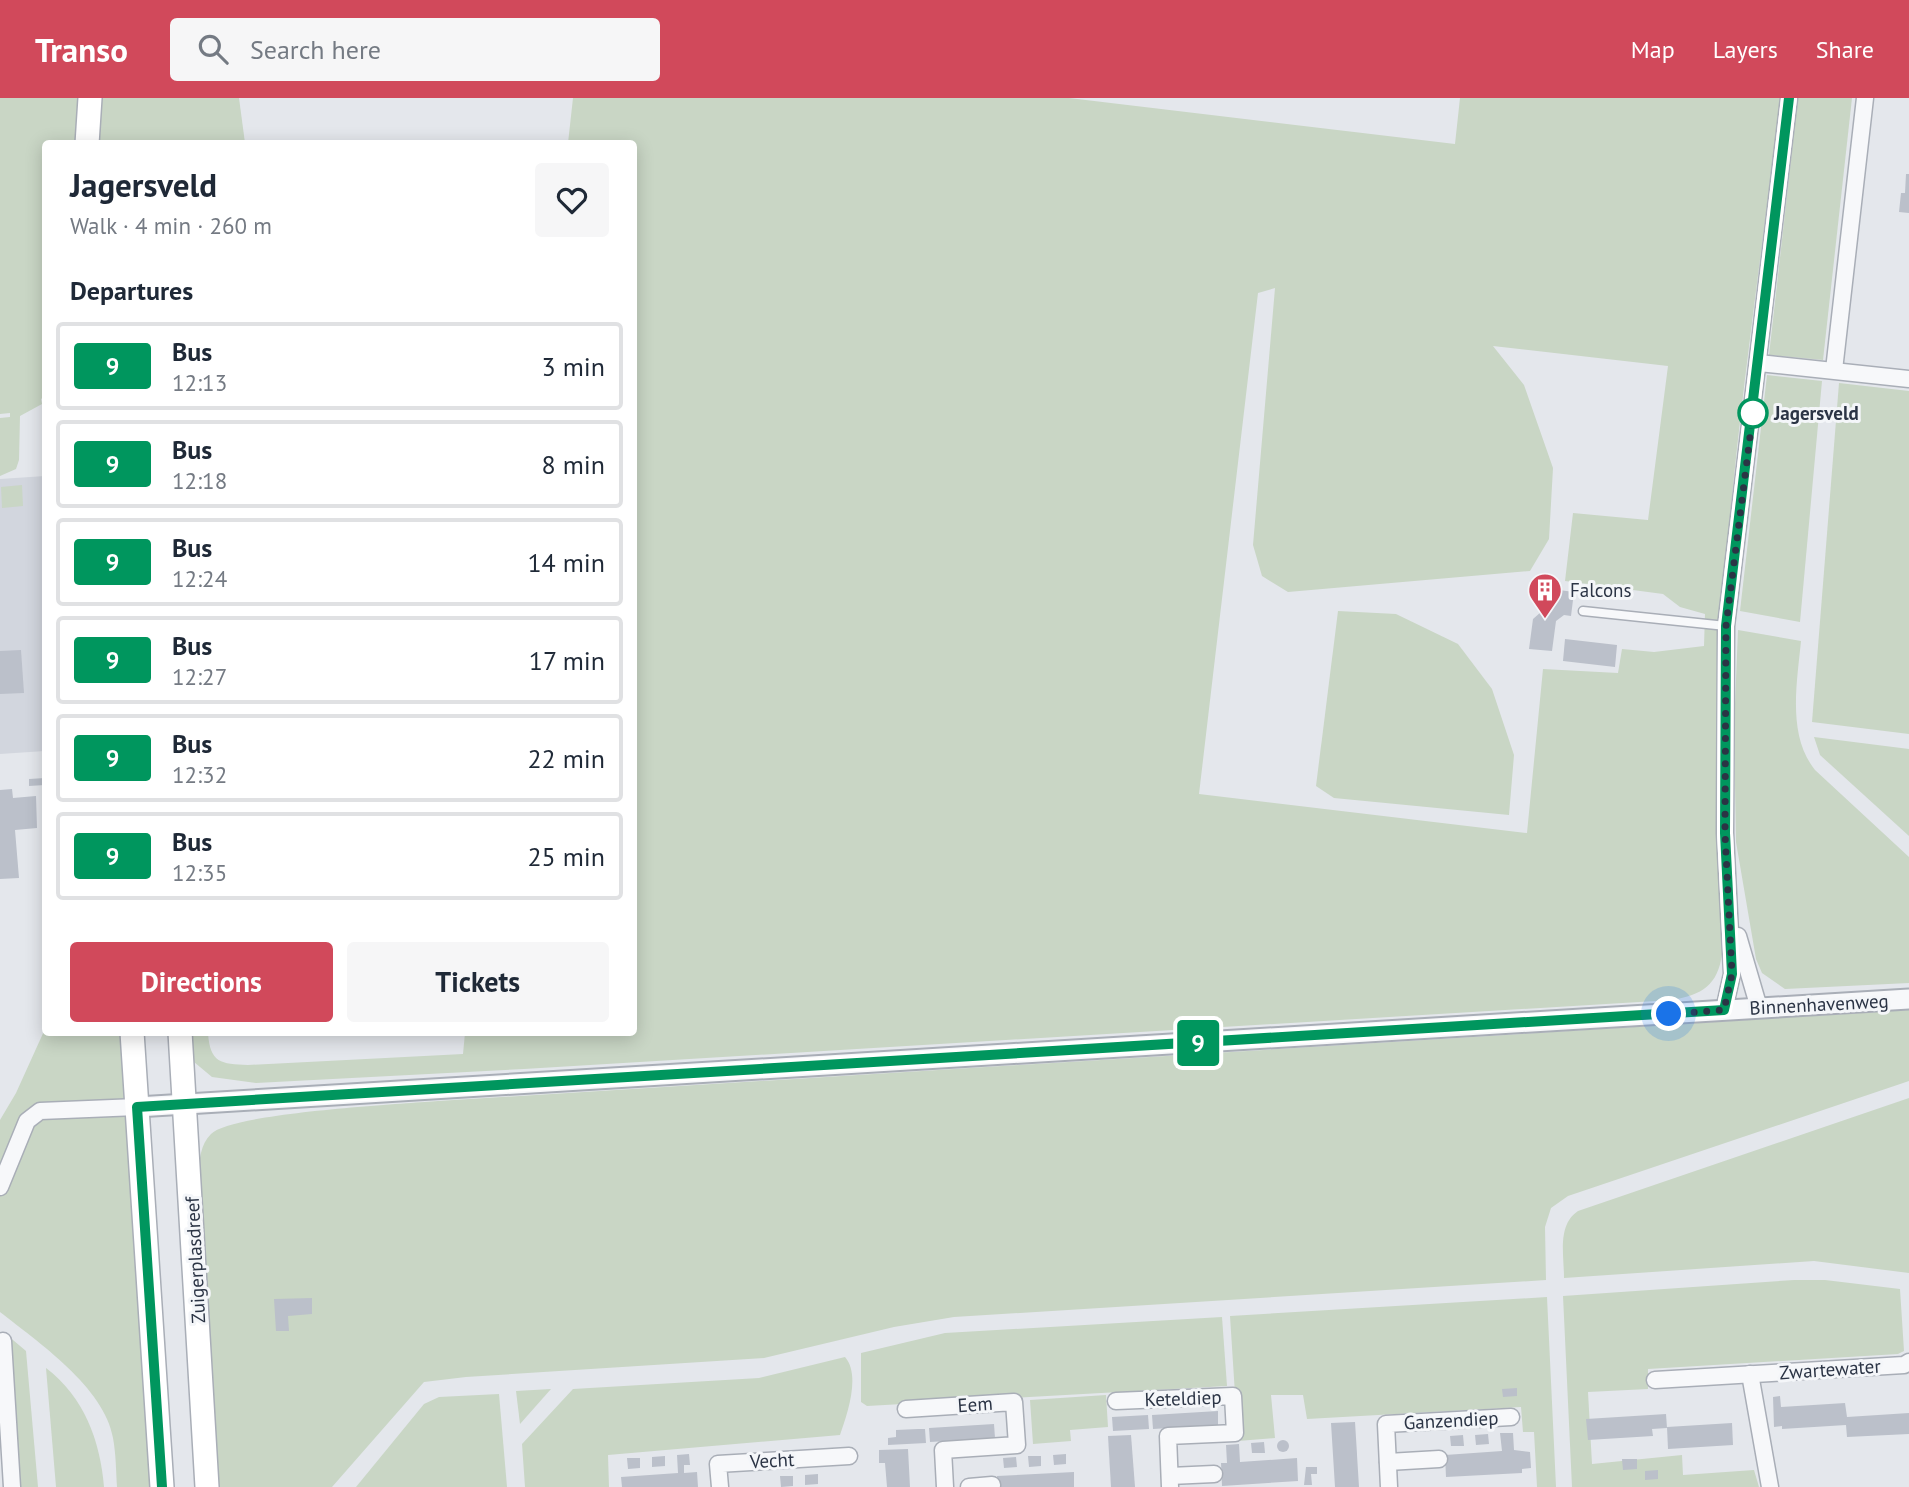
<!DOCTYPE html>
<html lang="en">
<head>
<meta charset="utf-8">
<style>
	:root { --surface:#fff; --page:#f6f6f7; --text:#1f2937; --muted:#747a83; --line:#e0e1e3; --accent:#d1495b }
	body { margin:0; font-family:"PT Sans",sans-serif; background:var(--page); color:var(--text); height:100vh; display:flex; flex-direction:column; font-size:26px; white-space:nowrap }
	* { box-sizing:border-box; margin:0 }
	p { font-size:23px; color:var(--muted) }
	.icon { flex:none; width:38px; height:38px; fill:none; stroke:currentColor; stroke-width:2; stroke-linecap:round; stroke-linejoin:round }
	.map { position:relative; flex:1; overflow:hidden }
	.panel { position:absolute; left:42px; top:42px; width:595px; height:896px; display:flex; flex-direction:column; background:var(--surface); border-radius:7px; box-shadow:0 4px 18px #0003 }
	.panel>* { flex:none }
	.badge { padding:0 14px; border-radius:5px; font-size:24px; line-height:46px }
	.you { position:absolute; width:35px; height:35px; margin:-18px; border:5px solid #fff; border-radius:50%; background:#1a73e8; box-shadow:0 0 0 10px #1a73e833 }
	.map>.badge { position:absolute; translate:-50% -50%; box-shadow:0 0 0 4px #fff }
	h2 { padding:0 28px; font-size:26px; line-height:63px }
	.round { display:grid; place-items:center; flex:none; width:74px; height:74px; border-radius:7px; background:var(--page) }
	.headline { display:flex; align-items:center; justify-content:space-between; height:119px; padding:0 28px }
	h1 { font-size:33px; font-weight:800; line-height:52px }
	.cta { display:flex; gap:14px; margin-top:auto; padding:14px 28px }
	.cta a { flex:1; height:80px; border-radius:7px; background:var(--accent); color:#fff; font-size:28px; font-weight:800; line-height:80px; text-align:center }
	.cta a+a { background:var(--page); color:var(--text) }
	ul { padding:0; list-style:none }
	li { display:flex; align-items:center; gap:21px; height:88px; margin:0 14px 10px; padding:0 14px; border:4px solid var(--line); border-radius:7px }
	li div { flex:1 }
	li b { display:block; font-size:26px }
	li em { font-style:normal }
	li .badge { min-width:77px; font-weight:700; text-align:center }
	header { display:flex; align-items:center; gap:42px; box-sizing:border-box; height:98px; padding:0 35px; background:var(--accent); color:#fff }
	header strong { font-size:33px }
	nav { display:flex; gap:38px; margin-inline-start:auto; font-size:24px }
	.search { width:490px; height:63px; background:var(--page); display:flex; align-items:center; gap:18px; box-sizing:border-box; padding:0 24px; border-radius:7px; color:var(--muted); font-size:26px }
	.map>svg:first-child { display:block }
	.built { fill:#d2d6de }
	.green { fill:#c9d6c5; fill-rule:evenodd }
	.building { fill:#bbc0ca }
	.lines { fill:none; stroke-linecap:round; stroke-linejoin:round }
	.service-casing { stroke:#a9aeb7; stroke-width:11 }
	.minor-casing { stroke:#a9aeb7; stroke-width:19 }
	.tertiary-casing { stroke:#a9aeb7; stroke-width:23 }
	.secondary-casing { stroke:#a9aeb7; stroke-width:26 }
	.service { stroke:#f7f8fa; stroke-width:8 }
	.minor { stroke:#f7f8fa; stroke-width:16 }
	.tertiary { stroke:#f7f8fa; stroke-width:19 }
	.secondary { stroke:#fff; stroke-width:23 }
	.line-casing { stroke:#fff; stroke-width:16 }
	.line { stroke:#00965e; stroke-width:10 }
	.walk { stroke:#2b3445; stroke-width:7; stroke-dasharray:0 12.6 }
	.stop-dot { fill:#fff; stroke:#00965e; stroke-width:3.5 }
	.labels { text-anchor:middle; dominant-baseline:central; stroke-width:6; stroke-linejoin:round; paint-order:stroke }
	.stop-label { font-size:19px; font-weight:bold; fill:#2b3445; stroke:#f4f6f9; text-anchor:start }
	.poi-label { font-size:19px; fill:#2b3445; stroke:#f4f6f9; text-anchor:start }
	.street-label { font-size:19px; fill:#2b3445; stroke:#f4f6f9 }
</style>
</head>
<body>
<header>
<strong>Transo</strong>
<div class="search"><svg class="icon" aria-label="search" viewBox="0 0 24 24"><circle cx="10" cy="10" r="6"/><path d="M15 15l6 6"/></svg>Search here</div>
<nav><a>Map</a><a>Layers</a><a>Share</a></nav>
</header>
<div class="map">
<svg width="1909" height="1389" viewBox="0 0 1909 1389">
	<rect width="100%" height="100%" fill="#e4e7ec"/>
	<!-- built -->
	<polygon class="built" points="45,378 46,442 42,446 46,504 45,653 0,656 0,381"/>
	<!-- green -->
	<g class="green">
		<polygon points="0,0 78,0 76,45 46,46 45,298 41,301 42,306 20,318 19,362 16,371 0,378 0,320 10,319 10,315 0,316"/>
		<polygon points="100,0 239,0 245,45 98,46"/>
		<path d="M573 0H1069L1455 46 1460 0H1780C1759 182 1730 365 1720 549 1714 651 1718 754 1722 856 1718 887 1702 897 1672 902L524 971 256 985 212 979 194 964 190 935H208C210 965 221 966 248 967L463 956 465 935 634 934V46L568 45ZM1275 190 1253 447 1262 478 1288 494 1530 473 1549 441 1553 370 1524 287 1493 248 1668 268 1648 422 1573 415 1565 483 1663 496 1680 509 1705 516 1704 548 1654 554 1622 551 1618 575 1543 571 1527 735 1199 696 1258 195Z"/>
		<polygon points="1798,0 1852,0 1823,262 1769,257"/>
		<polygon points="1767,277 1822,283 1800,524 1740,513"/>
		<polygon points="1839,285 1909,293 1909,636 1812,624"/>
		<polygon points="22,387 23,408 2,410 1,389"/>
		<polygon points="1338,513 1396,516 1458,546 1492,591 1514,657 1509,717 1334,700 1316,688"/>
		<path d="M1738 532 1801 543C1797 585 1787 637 1815 672L1909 759V885L1785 891 1762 875 1756 861 1736 744 1734 630Z"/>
		<polygon points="1814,639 1909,651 1909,738 1820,657"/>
		<path d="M1909 912V983L1568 1098 1551 1110 1545 1129 1546 1182 954 1219 894 1229 764 1260 466 1279 424 1284 332 1389H216L198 1075C200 1061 200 1047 211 1036 231 1015 401 1006 438 1003Z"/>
		<path d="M45 931 46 934 122 935 151 1389H117C116 1373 116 1356 113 1340 105 1290 38 1244 0 1214V1022L16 995Z"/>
		<path d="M1909 1000V1175L1814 1163 1564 1180C1564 1157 1557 1127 1578 1113Z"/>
		<polygon points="1794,1182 1825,1182 1900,1191 1904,1253 1898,1256 1648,1271 1648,1291 1588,1294 1592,1366 1682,1357 1683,1377 1754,1372 1759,1389 1572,1389 1563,1198"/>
		<polygon points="1547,1199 1556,1389 1537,1389 1534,1334 1523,1334 1521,1309 1307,1321 1303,1297 1271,1297 1275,1340 1238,1343 1230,1218"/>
		<polygon points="1222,1219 1227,1288 867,1308 861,1304 861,1255 945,1235"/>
		<polygon points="7,1237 26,1253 38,1389 21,1389"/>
		<path d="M845 1259C861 1277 847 1317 840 1337L608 1357 609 1389H525L522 1346 573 1291 759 1280Z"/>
		<path d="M46 1270C84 1299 100 1342 104 1389H56Z"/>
		<polygon points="551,1291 520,1326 516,1293"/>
		<polygon points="499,1296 507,1389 356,1389 424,1306 439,1299"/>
		<polygon points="1106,1297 1108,1329 1070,1332 1071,1343 1033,1346 1030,1302"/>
	</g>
	<!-- building -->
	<g class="building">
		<polygon points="1906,76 1909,76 1909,115 1899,114 1901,95 1905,95"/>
		<polygon points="1544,490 1574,494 1571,518 1564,517 1556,523 1552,553 1529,551 1533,521 1541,514"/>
		<polygon points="1565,541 1617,547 1615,569 1563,563"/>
		<polygon points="21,552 24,595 0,596 0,553"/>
		<polygon points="45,680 45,687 29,688 29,681"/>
		<polygon points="12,691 13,700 36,698 37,730 15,732 19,780 0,781 0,692"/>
		<polygon points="312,1200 312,1216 288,1218 289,1233 276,1233 274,1201"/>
		<polygon points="1517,1290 1517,1298 1503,1299 1502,1291"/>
		<polygon points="1780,1298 1781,1309 1845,1305 1847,1319 1909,1315 1909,1336 1847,1339 1846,1327 1782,1331 1782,1328 1774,1329 1773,1299"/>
		<polygon points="1218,1313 1218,1327 1153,1331 1152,1317"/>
		<polygon points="1666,1316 1667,1330 1652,1331 1653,1338 1588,1342 1586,1321"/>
		<polygon points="1148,1317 1149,1331 1113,1333 1112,1319"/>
		<polygon points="1355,1324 1359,1389 1335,1389 1331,1325"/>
		<polygon points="1732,1325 1733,1347 1668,1351 1667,1329"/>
		<polygon points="994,1326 995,1340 930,1344 929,1330"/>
		<polygon points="918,1331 925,1331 926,1345 888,1347 888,1340 896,1339 896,1332"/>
		<polygon points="1500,1335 1513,1335 1514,1352 1530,1354 1531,1370 1522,1371 1522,1375 1446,1379 1445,1357 1502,1353"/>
		<polygon points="1488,1336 1489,1346 1476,1347 1475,1337"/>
		<polygon points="1131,1337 1135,1389 1111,1389 1108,1338"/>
		<polygon points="1463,1337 1464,1348 1451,1348 1450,1338"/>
		<circle cx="1283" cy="1348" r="6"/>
		<polygon points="1264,1344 1265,1355 1252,1355 1251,1345"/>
		<polygon points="1239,1346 1240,1364 1297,1360 1298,1383 1222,1388 1221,1365 1227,1365 1226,1347"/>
		<polygon points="908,1351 910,1389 887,1389 885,1365 879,1365 879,1352"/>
		<polygon points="689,1356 690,1367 684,1367 684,1375 697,1374 698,1389 622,1389 621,1379 678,1375 677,1357"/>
		<polygon points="1066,1356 1066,1366 1054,1367 1053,1357"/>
		<polygon points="665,1358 665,1368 652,1369 652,1359"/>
		<polygon points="1028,1358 1041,1358 1041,1368 1029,1369"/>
		<polygon points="1016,1359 1017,1369 1004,1370 1003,1360"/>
		<polygon points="627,1360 640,1360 640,1370 628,1371"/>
		<polygon points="1622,1361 1637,1361 1637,1371 1623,1372"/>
		<polygon points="1306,1369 1317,1369 1317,1376 1311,1376 1312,1387 1304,1387"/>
		<polygon points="1658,1372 1658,1381 1645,1382 1645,1373"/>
		<polygon points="1074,1374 1074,1389 998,1389 997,1378"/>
		<polygon points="818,1376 818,1386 805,1387 805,1377"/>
		<polygon points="780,1378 793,1378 793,1388 781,1389"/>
	</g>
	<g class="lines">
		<!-- service casing -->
		<g class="service-casing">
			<polyline id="service" points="1583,513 1726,528"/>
		</g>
		<!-- minor casing -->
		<g class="minor-casing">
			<g id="minor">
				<polyline points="1759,265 1909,281"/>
				<polyline points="1834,272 1865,0"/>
				<polyline points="1738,838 1759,910"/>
				<polyline points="1724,912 1732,876 1725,735 1726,528 1789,0"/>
				<polyline points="0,1089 27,1023 40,1013 137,1009"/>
				<polyline points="3,1243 12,1389"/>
				<polyline points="1750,1276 1770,1389"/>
				<polyline points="1655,1282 1904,1267 1909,1264"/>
				<polyline points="1116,1303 1233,1298 1235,1335 1168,1338 1170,1389"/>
				<polyline points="906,1311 1014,1304 1017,1347 943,1352 945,1389"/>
				<polyline points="1388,1364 1439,1361"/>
				<polyline points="1170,1378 1214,1376"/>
				<polyline points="720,1389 718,1366 849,1358"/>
				<polyline points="969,1389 992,1387"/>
				<polyline points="1389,1389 1386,1326 1511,1319"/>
			</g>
		</g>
		<!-- tertiary casing -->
		<g class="tertiary-casing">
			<polyline id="tertiary" points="137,1009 1909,901"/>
		</g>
		<!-- secondary casing -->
		<g class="secondary-casing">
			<g id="secondary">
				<polyline points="87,46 90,0"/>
				<polyline points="132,934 162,1389"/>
				<polyline points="180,934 207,1389"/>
			</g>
		</g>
		<!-- service -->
		<use href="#service" class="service"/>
		<!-- minor -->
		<use href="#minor" class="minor"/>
		<!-- tertiary -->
		<use href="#tertiary" class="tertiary"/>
		<!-- secondary -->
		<use href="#secondary" class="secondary"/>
	</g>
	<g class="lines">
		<!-- line casing -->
		<g class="line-casing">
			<polyline id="line" points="162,1389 137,1009 1724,912 1732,876 1725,735 1726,528 1789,0"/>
		</g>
		<!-- line -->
		<use href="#line" class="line"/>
		<!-- walk -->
		<polyline class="walk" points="1669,916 1724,912 1732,876 1725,735 1726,528 1753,315"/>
	</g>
	<!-- icons -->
	<defs>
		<g id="building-pin" transform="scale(1.75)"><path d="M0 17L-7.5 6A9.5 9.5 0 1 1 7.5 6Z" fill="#d1495b" stroke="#f4f6f9"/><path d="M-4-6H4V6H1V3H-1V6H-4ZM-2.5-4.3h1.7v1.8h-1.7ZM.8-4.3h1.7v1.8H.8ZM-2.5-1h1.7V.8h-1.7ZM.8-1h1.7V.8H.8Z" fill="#fff"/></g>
	</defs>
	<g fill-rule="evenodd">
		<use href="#building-pin" x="1545" y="492"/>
	</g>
	<!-- markers -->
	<circle class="stop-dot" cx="1753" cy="315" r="14"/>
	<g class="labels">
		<!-- stop labels -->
		<g class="stop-label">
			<text x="1774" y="315">Jagersveld</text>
		</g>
		<!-- poi labels -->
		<g class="poi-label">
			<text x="1570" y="492">Falcons</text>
		</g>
		<!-- street labels -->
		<g class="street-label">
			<text transform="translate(1819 906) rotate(-3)">Binnenhavenweg</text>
			<text transform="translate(195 1162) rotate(-93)">Zuigerplasdreef</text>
			<text transform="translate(1830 1271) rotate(-4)">Zwartewater</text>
			<text transform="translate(1183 1300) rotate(-2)">Keteldiep</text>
			<text transform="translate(975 1306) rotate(-4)">Eem</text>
			<text transform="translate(1451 1322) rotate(-3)">Ganzendiep</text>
			<text transform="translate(772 1362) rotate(-3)">Vecht</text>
		</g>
	</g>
</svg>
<div class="you" style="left:1669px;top:916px"></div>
<b class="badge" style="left:1198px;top:945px;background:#00965e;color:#fff">9</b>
<section class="panel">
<div class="headline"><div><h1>Jagersveld</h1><p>Walk · 4 min · 260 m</p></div><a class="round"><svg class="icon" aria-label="heart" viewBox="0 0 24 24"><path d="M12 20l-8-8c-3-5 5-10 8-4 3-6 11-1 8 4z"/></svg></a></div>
<h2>Departures</h2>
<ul>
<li><span class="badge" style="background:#00965e;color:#fff">9</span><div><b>Bus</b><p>12:13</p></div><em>3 min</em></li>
<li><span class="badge" style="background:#00965e;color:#fff">9</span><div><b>Bus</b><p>12:18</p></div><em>8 min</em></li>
<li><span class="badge" style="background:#00965e;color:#fff">9</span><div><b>Bus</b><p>12:24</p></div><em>14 min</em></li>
<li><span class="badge" style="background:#00965e;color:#fff">9</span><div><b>Bus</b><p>12:27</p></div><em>17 min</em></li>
<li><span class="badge" style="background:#00965e;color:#fff">9</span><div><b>Bus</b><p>12:32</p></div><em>22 min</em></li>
<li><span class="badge" style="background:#00965e;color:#fff">9</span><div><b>Bus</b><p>12:35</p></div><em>25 min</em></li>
</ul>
<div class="cta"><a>Directions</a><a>Tickets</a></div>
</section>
</div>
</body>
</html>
